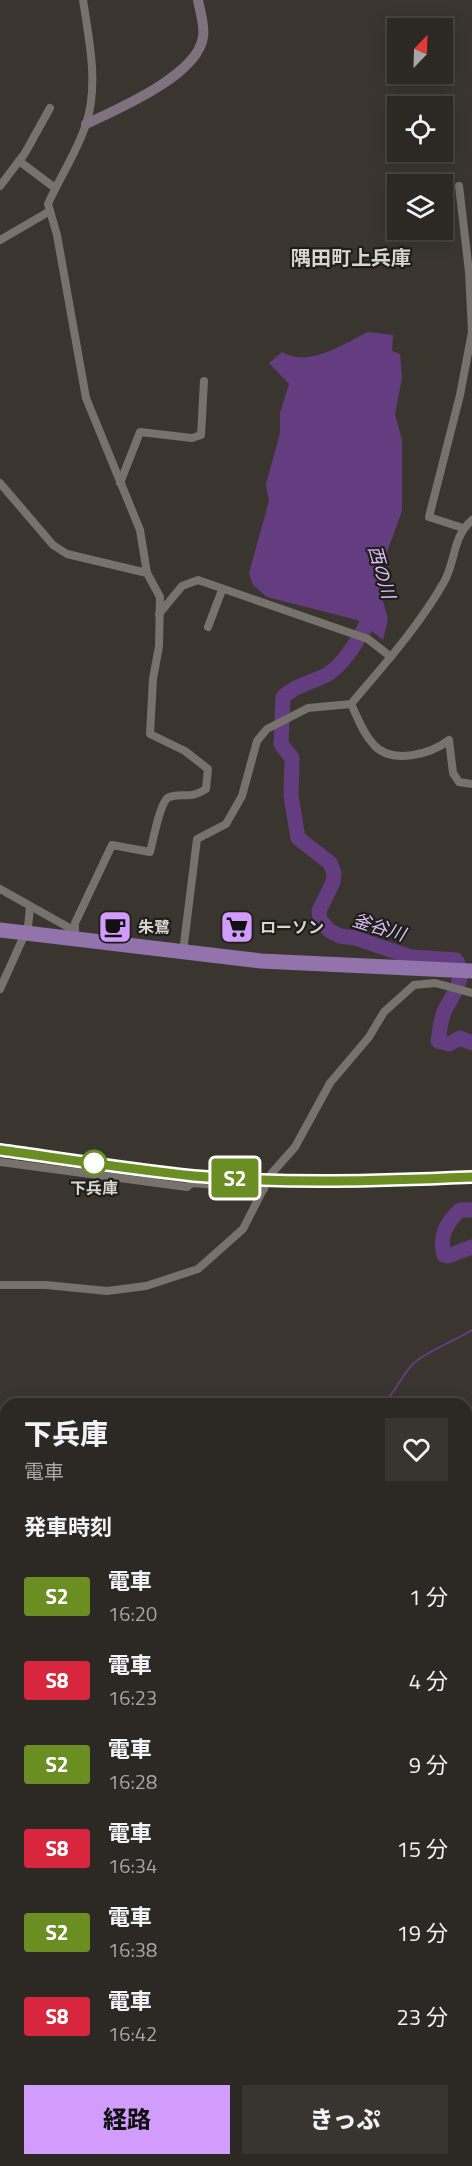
<!DOCTYPE html>
<html lang="ja">
<head>
<meta charset="utf-8">
<style>
	:root { --surface:#2c2823; --page:#383430; --text:#f1f3f6; --muted:#a6a6a6; --line:#484441; --accent:#d29cfd }
	body { margin:0; font-family:"Titillium Web","Noto Sans JP",sans-serif; background:var(--page); color:var(--text); height:100vh; display:flex; flex-direction:column; font-size:22px; white-space:nowrap }
	* { box-sizing:border-box; margin:0 }
	p { font-size:20px; color:var(--muted) }
	.icon { flex:none; width:33px; height:33px; fill:none; stroke:currentColor; stroke-width:2; stroke-linecap:round; stroke-linejoin:round }
	.map { position:relative; flex:1; overflow:hidden }
	.side { position:absolute; left:0px; top:1398px; width:472px; height:768px; display:flex; flex-direction:column; background:var(--surface); border-radius:18px 18px 0 0; box-shadow:0 3px 15px #0003,0 0 0 2px var(--line) }
	.side>* { flex:none }
	.badge { padding:0 12px; border-radius:4px; font-size:21px; line-height:39px }
	.needle { width:39px; rotate:23deg }
	.tools { position:absolute; left:387px; top:18px; display:grid; gap:12px }
	.tools a { display:grid; place-items:center; width:66px; height:66px; border-radius:0px; background:var(--surface); box-shadow:0 3px 15px #0003,0 0 0 2px var(--line); font-size:30px }
	.map>.badge { position:absolute; translate:-50% -50%; box-shadow:0 0 0 3px #fff }
	h2 { padding:0 24px; font-size:22px; line-height:54px }
	.round { display:grid; place-items:center; flex:none; width:63px; height:63px; border-radius:0px; background:var(--page) }
	.overview { display:flex; align-items:center; justify-content:space-between; height:102px; padding:0 24px }
	h1 { font-size:28px; font-weight:800; line-height:45px }
	.button { display:flex; gap:12px; margin-top:auto; padding:12px 24px }
	.button a { flex:1; height:69px; border-radius:0px; background:var(--accent); color:#111; font-size:24px; font-weight:800; line-height:69px; text-align:center }
	.button a+a { background:var(--page); color:var(--text) }
	ul { padding:0; list-style:none }
	li { display:flex; align-items:center; gap:18px; height:84px; padding:0 24px }
	li div { flex:1 }
	li b { display:block; font-size:22px }
	li em { font-style:normal }
	li .badge { min-width:66px; font-weight:700; text-align:center }
	.map>svg:first-child { display:block }
	.water { fill:#633d7f }
	.lines { fill:none; stroke-linecap:round; stroke-linejoin:round }
	.stream { stroke:#633d7f; stroke-width:2 }
	.river { stroke:#633d7f; stroke-width:15 }
	.street { stroke:#77726b; stroke-width:8 }
	.secondary { stroke:#7f727e; stroke-width:10 }
	.primary { stroke:#877392; stroke-width:12 }
	.highway { stroke:#9273ac; stroke-width:15 }
	.rail-casing { stroke:#9f9c97; stroke-width:4.5 }
	.rail { stroke:#201e1b; stroke-width:2; stroke-dasharray:7; stroke-linecap:butt }
	.line-casing { stroke:#fff; stroke-width:14 }
	.line { stroke:#6b8e23; stroke-width:9 }
	.stop-dot { fill:#fff; stroke:#6b8e23; stroke-width:3 }
	.labels { text-anchor:middle; dominant-baseline:central; stroke-width:4.5; stroke-linejoin:round; paint-order:stroke }
	.poi-label { font-size:16px; font-weight:bold; fill:#d9d6d2; stroke:#201e1b; text-anchor:start }
	.stop-label { font-size:16px; font-weight:bold; fill:#d9d6d2; stroke:#201e1b }
	.water-label { font-size:18px; font-style:italic; fill:#ddbef7; stroke:#201e1b }
	.quarter-label { font-size:20px; font-weight:bold; fill:#d9d6d2; stroke:#201e1b }
</style>
</head>
<body>
<div class="map">
<svg width="472" height="2166" viewBox="0 0 472 2166">
	<rect width="100%" height="100%" fill="#3a362f"/>
	<!-- water -->
	<g class="water">
		<path d="M368 332 393 335 392 351 400 354 402 378 395 414 402 440V511L377 579 388 619 383 640 357 620 267 597 253 585 249 573 269 501 266 484 280 433V413L289 384 269 363 282 352C309 368 343 344 368 332Z"/>
		<polygon points="472,1486 472,1581 466,1580 467,1489"/>
		<polygon points="0,1518 6,1520 6,1639 0,1640"/>
	</g>
	<g class="lines">
		<!-- stream -->
		<g class="stream">
			<path d="M382 1404C396 1393 401 1375 414 1363 430 1349 453 1342 472 1330"/>
			<polyline points="0,1430 6,1429"/>
		</g>
		<!-- river -->
		<g class="river">
			<path d="M371 607 373 614C361 633 348 661 328 674 312 683 297 684 283 697L281 744 292 758 291 796 298 838 330 863 334 873 333 882 319 911 320 920 330 931 340 936 355 938 411 957 456 960C468 979 451 996 444 1012 440 1021 440 1032 438 1041L449 1044 460 1038 472 1043"/>
			<path d="M472 1210H460C446 1223 439 1236 444 1255L448 1256 472 1247"/>
		</g>
		<!-- street -->
		<g class="street">
			<polyline points="19,161 55,188"/>
			<polyline points="0,186 25,153 50,108"/>
			<polyline points="459,186 469,272 472,332 460,395 429,517 463,528"/>
			<polyline points="0,240 50,211"/>
			<polyline points="0,483 53,545 67,554 147,573"/>
			<polyline points="120,483 140,432 192,438 201,435 204,381"/>
			<polyline points="159,614 182,586 198,580 368,639 391,657"/>
			<polyline points="208,627 222,590"/>
			<path d="M351 704C358 718 363 734 374 745 392 765 431 754 449 740L453 773 459 782 472 784"/>
			<polyline points="0,889 75,931"/>
			<path d="M75 940V923L112 845 150 852C153 841 160 801 169 797 183 792 190 800 206 789L208 769 185 751 150 734 153 679 159 646 160 597 147 573 140 530 86 398 57 235 48 204C60 177 77 152 86 124 99 85 89 39 83 0"/>
			<path d="M183 952 197 839 226 824 242 796 257 741 267 729 308 708 351 704C383 666 419 626 444 582 456 561 452 537 472 520"/>
			<polyline points="0,989 28,927 30,907"/>
			<polyline points="0,1162 187,1187 192,1183 264,1189"/>
			<polyline points="0,1285 46,1285 107,1291 146,1286 198,1269 243,1229 271,1174 295,1147 330,1083 369,1037 384,1012 414,985 435,983 472,993"/>
			<polyline points="466,2028 472,2029"/>
			<polyline points="0,2118 6,2115"/>
		</g>
		<!-- secondary -->
		<path class="secondary" d="M86 124C118 109 198 75 203 37 205 26 200 11 198 0"/>
		<!-- primary -->
		<g class="primary">
			<polyline points="466,1754 472,1754"/>
			<polyline points="0,1795 6,1796"/>
		</g>
		<!-- highway -->
		<polyline class="highway" points="0,930 261,961 472,971"/>
		<!-- rail casing -->
		<g class="rail-casing">
			<path id="rail" d="M0 1150C65 1159 129 1169 194 1176 287 1184 379 1181 472 1177"/>
		</g>
		<!-- rail -->
		<use href="#rail" class="rail"/>
	</g>
	<g class="lines">
		<!-- line casing -->
		<g class="line-casing">
			<path id="line" d="M0 1150C65 1159 129 1169 194 1176 287 1184 379 1181 472 1177"/>
		</g>
		<!-- line -->
		<use href="#line" class="line"/>
	</g>
	<!-- icons -->
	<defs>
		<g id="cafe-square" transform="scale(1.725)"><rect x="-9" y="-9" width="18" height="18" rx="4" fill="#d29cfd" stroke="#201e1b"/><path d="M-5.5-4.5H6V0H3Q3 3.5 0 3.5H-2.5Q-5.5 3.5-5.5 0ZM3-3.2v2h1.7v-2ZM-6 4.5H4V6H-6Z" fill="#111"/></g>
		<g id="supermarket-square" transform="scale(1.725)"><rect x="-9" y="-9" width="18" height="18" rx="4" fill="#d29cfd" stroke="#201e1b"/><path d="M-6-5.5h2.5l.6 2H6L4.5 2H-2.5L-4.4-4H-6ZM-1.5 3.2a1.3 1.3 0 1 0 .1 0ZM3 3.2a1.3 1.3 0 1 0 .1 0Z" fill="#111"/></g>
	</defs>
	<g fill-rule="evenodd">
		<use href="#cafe-square" x="115" y="927"/>
		<use href="#supermarket-square" x="237" y="927"/>
	</g>
	<!-- markers -->
	<circle class="stop-dot" cx="94" cy="1163" r="12"/>
	<g class="labels">
		<!-- poi labels -->
		<g class="poi-label">
			<text x="138" y="927">朱鷺</text>
			<text x="260" y="927">ローソン</text>
		</g>
		<!-- stop labels -->
		<g class="stop-label">
			<text x="94" y="1188">下兵庫</text>
		</g>
		<!-- water labels -->
		<g class="water-label">
			<text transform="translate(382 572) rotate(74)">西の川</text>
			<text transform="translate(379 927) rotate(17)">釜谷川</text>
		</g>
		<!-- quarter labels -->
		<g class="quarter-label">
			<text x="351" y="257">隅田町上兵庫</text>
		</g>
	</g>
</svg>
<div class="tools">
<a><svg class="needle" viewBox="-14 -14 28 28"><path d="M0-13l5 13h-10z" fill="#e53935"/><path d="M0 13l5-13h-10z" fill="#a6a6a6"/></svg></a>
<a><svg class="icon" aria-label="locate" viewBox="0 0 24 24"><circle cx="12" cy="12" r="6"/><path d="M12 2v4M12 18v4M2 12h4M18 12h4"/></svg></a>
<a><svg class="icon" aria-label="layers" viewBox="0 0 24 24"><path d="M12 4l9 5-9 5-9-5zM3 14l9 5 9-5"/></svg></a>
</div>
<b class="badge" style="left:235px;top:1178px;background:#6b8e23;color:#fff">S2</b>
<section class="side">
<div class="overview"><div><h1>下兵庫</h1><p>電車</p></div><a class="round"><svg class="icon" aria-label="heart" viewBox="0 0 24 24"><path d="M12 20l-8-8c-3-5 5-10 8-4 3-6 11-1 8 4z"/></svg></a></div>
<h2>発車時刻</h2>
<ul>
<li><span class="badge" style="background:#6b8e23;color:#fff">S2</span><div><b>電車</b><p>16:20</p></div><em>1 分</em></li>
<li><span class="badge" style="background:#d7263d;color:#fff">S8</span><div><b>電車</b><p>16:23</p></div><em>4 分</em></li>
<li><span class="badge" style="background:#6b8e23;color:#fff">S2</span><div><b>電車</b><p>16:28</p></div><em>9 分</em></li>
<li><span class="badge" style="background:#d7263d;color:#fff">S8</span><div><b>電車</b><p>16:34</p></div><em>15 分</em></li>
<li><span class="badge" style="background:#6b8e23;color:#fff">S2</span><div><b>電車</b><p>16:38</p></div><em>19 分</em></li>
<li><span class="badge" style="background:#d7263d;color:#fff">S8</span><div><b>電車</b><p>16:42</p></div><em>23 分</em></li>
</ul>
<div class="button"><a>経路</a><a>きっぷ</a></div>
</section>
</div>
</body>
</html>
